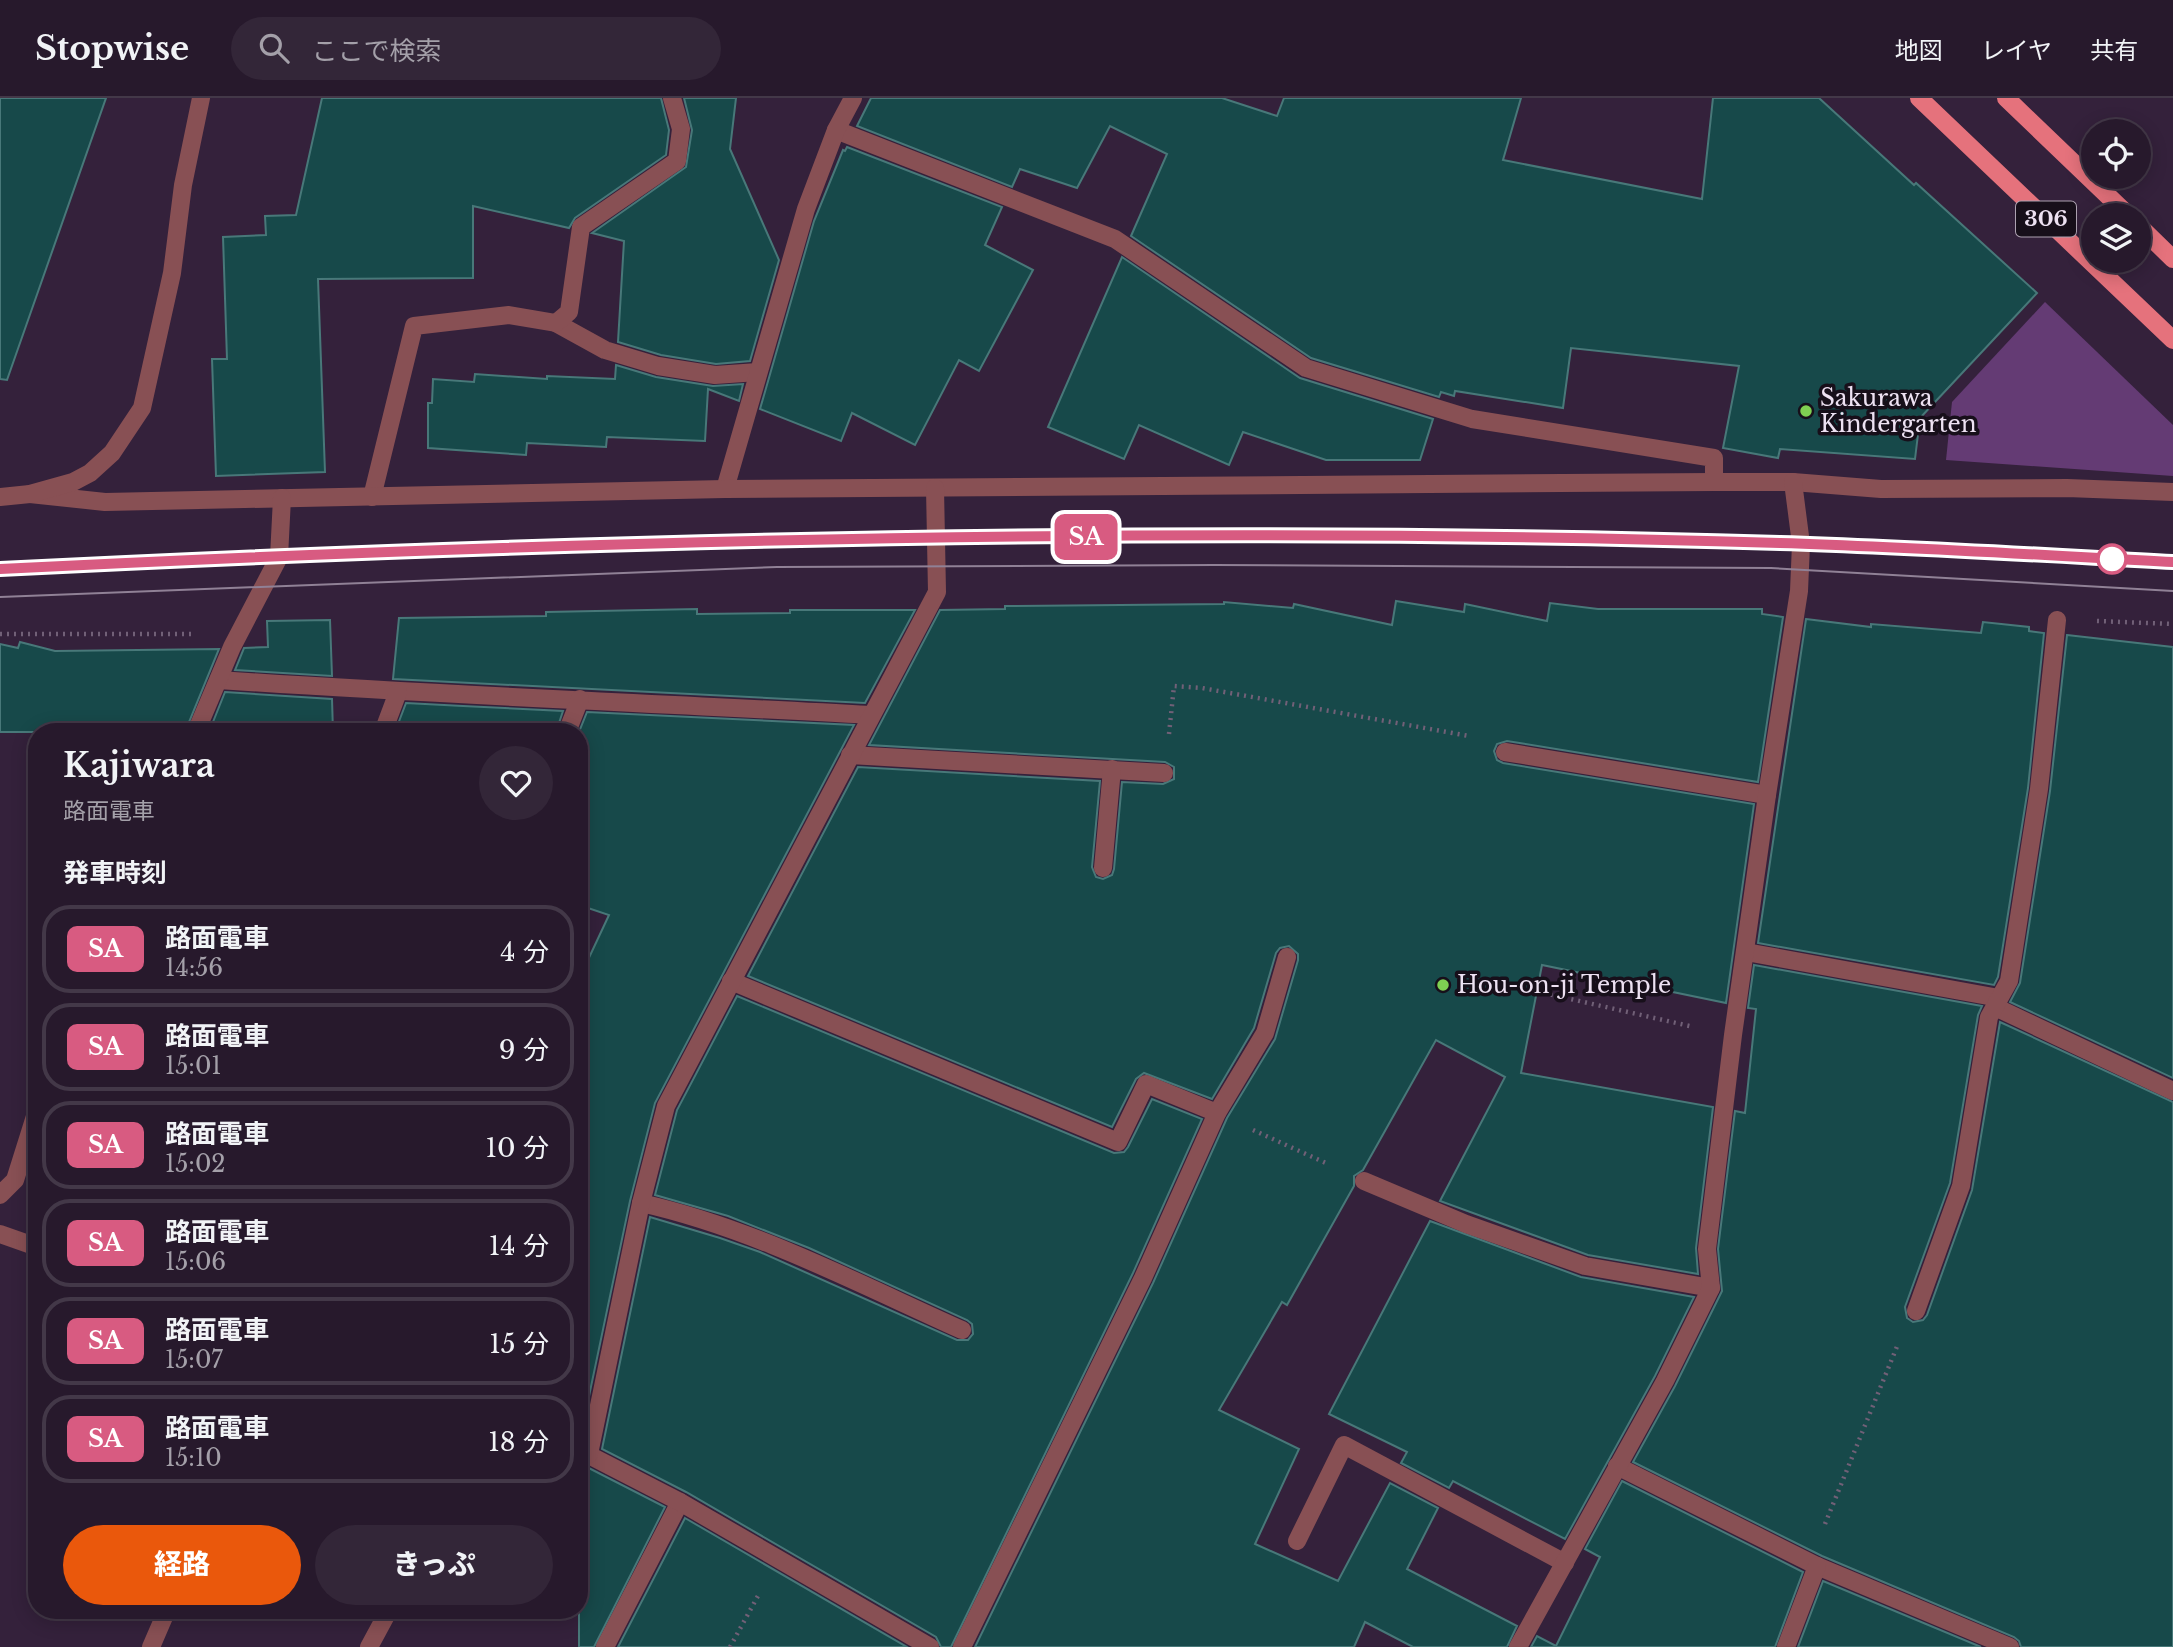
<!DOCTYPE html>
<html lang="ja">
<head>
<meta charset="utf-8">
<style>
	:root { --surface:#27192c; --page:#332638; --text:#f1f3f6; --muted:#a4a0a9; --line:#433848; --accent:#ea580c }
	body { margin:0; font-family:"Libre Baskerville","Noto Sans JP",serif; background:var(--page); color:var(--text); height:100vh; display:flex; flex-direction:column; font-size:26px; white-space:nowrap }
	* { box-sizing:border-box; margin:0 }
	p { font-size:23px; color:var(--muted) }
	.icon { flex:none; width:38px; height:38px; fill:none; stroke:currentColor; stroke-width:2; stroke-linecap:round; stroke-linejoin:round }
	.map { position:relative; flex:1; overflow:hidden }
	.drawer { position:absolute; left:28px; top:625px; width:560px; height:896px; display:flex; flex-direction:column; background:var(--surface); border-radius:28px; box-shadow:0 4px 18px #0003,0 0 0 2px var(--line) }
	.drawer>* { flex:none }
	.badge { padding:0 14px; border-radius:10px; font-size:24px; line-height:46px }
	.controls { position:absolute; left:2081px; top:21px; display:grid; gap:14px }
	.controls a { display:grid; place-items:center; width:70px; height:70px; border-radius:50%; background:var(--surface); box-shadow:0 4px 18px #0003,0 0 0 2px var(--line); font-size:35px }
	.map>.badge { position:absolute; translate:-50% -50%; box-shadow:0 0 0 4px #fff }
	h2 { padding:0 35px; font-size:26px; line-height:63px }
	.round { display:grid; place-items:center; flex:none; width:74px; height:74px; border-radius:37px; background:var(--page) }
	.head { display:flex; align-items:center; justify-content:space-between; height:119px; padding:0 35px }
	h1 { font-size:33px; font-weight:800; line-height:52px }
	.button { display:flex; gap:14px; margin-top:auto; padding:14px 35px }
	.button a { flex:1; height:80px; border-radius:42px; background:var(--accent); color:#fff; font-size:28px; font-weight:800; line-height:80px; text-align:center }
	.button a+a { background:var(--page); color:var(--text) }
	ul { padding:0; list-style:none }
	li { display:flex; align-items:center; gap:21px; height:88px; margin:0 14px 10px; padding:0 21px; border:4px solid var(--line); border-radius:28px }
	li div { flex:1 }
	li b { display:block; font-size:26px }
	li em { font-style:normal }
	li .badge { min-width:77px; font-weight:700; text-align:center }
	header { display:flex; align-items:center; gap:42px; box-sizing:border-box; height:98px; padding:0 35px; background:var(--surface); border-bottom:2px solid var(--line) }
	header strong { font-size:33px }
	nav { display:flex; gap:38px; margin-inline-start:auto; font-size:24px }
	.search { width:490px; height:63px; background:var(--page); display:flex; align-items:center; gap:18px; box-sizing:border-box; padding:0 24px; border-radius:38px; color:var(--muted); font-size:26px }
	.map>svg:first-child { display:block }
	.green { fill:#643b74 }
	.building { fill:#17494a; stroke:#487879; stroke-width:2 }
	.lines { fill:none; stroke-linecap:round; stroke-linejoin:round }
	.path { stroke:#716077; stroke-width:4.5; stroke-dasharray:2 5; stroke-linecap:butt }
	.service { stroke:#885054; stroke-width:18 }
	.minor { stroke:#885054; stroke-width:18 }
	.tertiary { stroke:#885054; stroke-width:18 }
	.primary { stroke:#e5727c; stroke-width:18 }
	.tram { stroke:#908196; stroke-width:2 }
	.line-casing { stroke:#fff; stroke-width:16 }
	.line { stroke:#d85b81; stroke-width:10 }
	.poi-dot { fill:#7fd052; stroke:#170f1a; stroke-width:2.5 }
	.stop-dot { fill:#fff; stroke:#d85b81; stroke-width:3.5 }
	.labels { text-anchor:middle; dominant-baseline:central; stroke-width:7; stroke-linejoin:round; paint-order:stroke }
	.shield { fill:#170f1a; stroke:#ada2b1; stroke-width:2 }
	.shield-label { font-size:21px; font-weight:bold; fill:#ede1f2 }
	.poi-label { font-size:23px; fill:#ede1f2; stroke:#170f1a; text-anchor:start }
</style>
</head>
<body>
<header>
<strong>Stopwise</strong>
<div class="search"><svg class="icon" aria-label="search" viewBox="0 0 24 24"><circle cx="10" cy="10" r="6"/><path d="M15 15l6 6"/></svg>ここで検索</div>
<nav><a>地図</a><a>レイヤ</a><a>共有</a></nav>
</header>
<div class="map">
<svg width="2173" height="1549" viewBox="0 0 2173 1549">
	<rect width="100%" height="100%" fill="#34213b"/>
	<!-- green -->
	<polygon class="green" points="2045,204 2173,327 2173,378 1946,362 1952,304"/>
	<!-- building -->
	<g class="building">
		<polygon points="0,0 106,0 7,282 0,281"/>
		<polygon points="322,0 661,0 669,32 666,57 575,120 569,130 473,108 473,180 318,181 325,374 216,378 212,261 227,261 223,139 266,137 265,118 296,117"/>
		<polygon points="684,0 736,0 730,51 779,162 750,263 716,266 661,257 618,244 624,143 592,135 686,69 692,32"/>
		<polygon points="871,0 1222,0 1277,18 1284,0 1521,0 1503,62 1702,101 1713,0 1819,0 1914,87 1916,85 2037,195 1920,320 1915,361 1780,351 1778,360 1723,350 1739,268 1571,250 1563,310 1455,293 1454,298 1441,294 1439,299 1311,260 1131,138 1167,56 1110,28 1077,90 1020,71 1012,89 857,28"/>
		<polygon points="847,49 1002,109 985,147 1033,172 979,273 959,262 915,347 852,315 841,343 760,311 814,123 843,52 845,53"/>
		<polygon points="1122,159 1300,280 1433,321 1420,362 1326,362 1243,334 1229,367 1139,327 1124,361 1048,329"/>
		<polygon points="616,267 656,279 713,288 743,286 739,303 708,291 705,343 607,339 606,349 527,345 526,357 428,350 428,305 432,305 433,281 474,284 475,276 547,281 547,278 615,281"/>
		<polygon points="1396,503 1464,514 1465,506 1547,523 1550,505 1598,511 1762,511 1762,516 1783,519 1758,684 1507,643 1497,646 1494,653 1497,662 1503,665 1754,706 1726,905 1542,867 1521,975 1713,1009 1696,1150 1698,1176 1588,1157 1440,1103 1505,979 1436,942 1363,1072 1354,1078 1354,1088 1287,1207 1282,1204 1219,1312 1299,1351 1255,1446 1338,1483 1390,1385 1438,1410 1407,1471 1517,1528 1507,1549 1413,1549 1365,1524 1354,1549 975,1549 1153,1185 1227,1020 1275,941 1298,862 1298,856 1289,848 1280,850 1276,855 1254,930 1212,1001 1144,975 1136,981 1112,1029 748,878 858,669 1100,683 1092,769 1096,779 1103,781 1112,777 1114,771 1122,684 1163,686 1174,681 1174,669 1165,664 869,647 940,512 1005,511 1005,508 1224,506 1224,504 1293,510 1294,506 1392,527"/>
		<polygon points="697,511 697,516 790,515 790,512 915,512 865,605 393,581 399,520 546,518 546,514"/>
		<polygon points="1806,521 1871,529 1871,526 1981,535 1983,524 2029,529 2029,533 2044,535 2028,690 1998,879 1994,887 1758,845"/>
		<polygon points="330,522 332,578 235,572 244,550 268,549 267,523"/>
		<polygon points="2067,537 2173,549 2173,980 2010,904 2020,885 2050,693"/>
		<polygon points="20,544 55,553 219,551 185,634 0,634 0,546 18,550"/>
		<polygon points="225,594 332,601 333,634 209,634"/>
		<polygon points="406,605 463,608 563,613 556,634 395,634"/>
		<polygon points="587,614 854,627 655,1005 630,1103 580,1341 579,881 609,817 579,807 579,634"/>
		<polygon points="1754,867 1982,908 1978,917 1950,1085 1905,1209 1907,1220 1913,1224 1923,1222 1927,1217 1972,1092 2000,924 2173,1004 2173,1549 2021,1549 2019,1543 2014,1539 1822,1458 1633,1364 1675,1288 1722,1193 1718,1151 1735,1013 1745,1015 1756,911 1748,910"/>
		<polygon points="737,898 1114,1055 1124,1054 1128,1049 1152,1001 1202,1021 1133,1175 951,1549 941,1549 936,1539 686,1394 602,1351 650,1119 720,1140 760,1154 957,1242 968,1242 973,1236 972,1226 967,1222 809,1150 728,1118 655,1097 677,1012"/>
		<polygon points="1430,1123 1581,1179 1694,1199 1655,1278 1565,1441 1453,1383 1449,1390 1401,1365 1407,1354 1329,1316"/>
		<polygon points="579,1365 665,1409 594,1549 579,1549"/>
		<polygon points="1622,1383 1803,1474 1775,1549 1531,1549 1537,1538 1556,1548 1600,1459 1585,1451"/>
		<polygon points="685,1420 907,1549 618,1549"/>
		<polygon points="1823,1483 1981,1549 1798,1549"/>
	</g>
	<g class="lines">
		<!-- path -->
		<g class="path">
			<polyline points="2097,523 2173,526"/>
			<polyline points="0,536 195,536"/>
			<polyline points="1169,636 1174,588 1202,590 1469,638"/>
			<polyline points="1544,895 1694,929"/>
			<polyline points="1253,1032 1328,1066"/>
			<polyline points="1825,1426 1898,1246"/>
			<polyline points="730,1549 759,1496"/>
		</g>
		<!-- service -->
		<g class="service">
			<polyline points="836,32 1115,141 1306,270 1472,321 1714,360 1714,384"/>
			<polyline points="556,225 605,252 658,268 715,277 758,274"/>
			<polyline points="725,391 806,111 836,32 853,0"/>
			<polyline points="372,399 414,228 509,217 556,225 569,214 581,129 677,63 681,31 672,0"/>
			<path d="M219 582C436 597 654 605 871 617"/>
			<polyline points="383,634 398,594"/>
			<polyline points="567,634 580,601"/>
			<polyline points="1505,654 1767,697"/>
			<polyline points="850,657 1164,675"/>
			<polyline points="1103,770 1112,671"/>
			<polyline points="1746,854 1999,900"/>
			<polyline points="731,883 1118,1044 1146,986 1217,1015"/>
			<polyline points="1995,909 2173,993"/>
			<polyline points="1364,1083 1466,1126 1585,1168 1711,1190"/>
			<path d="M641 1105C753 1130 857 1185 962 1232"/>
			<polyline points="1916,1213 1961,1088 1989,919 2009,883 2039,691 2057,522"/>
			<polyline points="1297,1443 1344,1347 1565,1465"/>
			<polyline points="369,1549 389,1512"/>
			<polyline points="605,1549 680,1404"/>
			<polyline points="962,1549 1143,1180 1217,1015 1265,935 1287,859"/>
		</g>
		<!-- minor -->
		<g class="minor">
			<polyline points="30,396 105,404 725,391 1714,384 1793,384 1881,391 2067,390 2173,394"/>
			<polyline points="196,634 232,549 279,459 282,400"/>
			<polyline points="0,1097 15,1082 37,1012"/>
			<polyline points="0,1136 37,1149"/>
			<polyline points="579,1352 680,1404 930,1549"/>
			<polyline points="589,1356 641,1105 666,1008 937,494 935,390"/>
			<polyline points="1617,1368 1817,1468 2010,1549"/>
			<polyline points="151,1549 167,1512"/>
			<polyline points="1518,1549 1665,1283 1711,1190 1707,1151 1733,937 1767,697 1799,493 1801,446 1793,384"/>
			<polyline points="1786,1549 1817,1468"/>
		</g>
		<!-- tertiary -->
		<polyline class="tertiary" points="0,399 30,396 73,384 90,375 112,355 142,310 172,175 183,87 201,0"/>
		<!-- primary -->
		<g class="primary">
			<polyline points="1919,0 2173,242"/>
			<polyline points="2006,0 2128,117"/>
			<polyline points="2138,127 2173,161"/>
		</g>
		<!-- tram -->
		<g class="tram">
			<path d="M0 471C393 451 786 440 1179 439 1380 438 1580 439 1780 445 1911 450 2042 457 2173 464"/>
			<polyline points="0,499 777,469 1214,467 1771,470 2173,493"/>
		</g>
	</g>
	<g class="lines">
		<!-- line casing -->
		<g class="line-casing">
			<path id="line" d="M0 471C592 441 1188 427 1780 445 1911 449 2042 457 2173 464"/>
		</g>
		<!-- line -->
		<use href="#line" class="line"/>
	</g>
	<!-- markers -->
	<g class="poi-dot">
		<circle cx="1806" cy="313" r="7"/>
		<circle cx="1443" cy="887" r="7"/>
	</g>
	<circle class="stop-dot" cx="2112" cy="461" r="14"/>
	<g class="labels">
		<!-- shield labels -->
		<rect class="shield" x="2016" y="103.5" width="60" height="35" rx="5"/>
		<g class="shield-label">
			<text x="2046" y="121">306</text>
		</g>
		<!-- poi labels -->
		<g class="poi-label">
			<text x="1820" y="300">Sakurawa<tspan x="1820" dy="26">Kindergarten</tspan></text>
			<text x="1457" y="887">Hou-on-ji Temple</text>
		</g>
	</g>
</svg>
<div class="controls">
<a><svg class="icon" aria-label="locate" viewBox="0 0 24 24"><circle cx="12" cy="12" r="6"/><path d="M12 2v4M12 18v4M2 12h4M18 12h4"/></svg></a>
<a><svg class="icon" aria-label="layers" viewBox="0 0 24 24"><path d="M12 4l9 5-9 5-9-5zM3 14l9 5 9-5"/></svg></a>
</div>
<b class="badge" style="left:1086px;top:439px;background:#d85b81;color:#fff">SA</b>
<section class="drawer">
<div class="head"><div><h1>Kajiwara</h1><p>路面電車</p></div><a class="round"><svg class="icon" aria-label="heart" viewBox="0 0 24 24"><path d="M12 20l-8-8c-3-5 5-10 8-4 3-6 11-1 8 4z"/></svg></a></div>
<h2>発車時刻</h2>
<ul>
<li><span class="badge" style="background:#d85b81;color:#fff">SA</span><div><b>路面電車</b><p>14:56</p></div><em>4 分</em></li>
<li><span class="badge" style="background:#d85b81;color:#fff">SA</span><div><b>路面電車</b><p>15:01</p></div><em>9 分</em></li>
<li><span class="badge" style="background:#d85b81;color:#fff">SA</span><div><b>路面電車</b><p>15:02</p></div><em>10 分</em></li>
<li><span class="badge" style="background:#d85b81;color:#fff">SA</span><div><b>路面電車</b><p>15:06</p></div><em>14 分</em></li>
<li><span class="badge" style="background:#d85b81;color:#fff">SA</span><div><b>路面電車</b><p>15:07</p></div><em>15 分</em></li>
<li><span class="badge" style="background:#d85b81;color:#fff">SA</span><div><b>路面電車</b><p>15:10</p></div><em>18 分</em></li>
</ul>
<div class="button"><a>経路</a><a>きっぷ</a></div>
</section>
</div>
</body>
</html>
